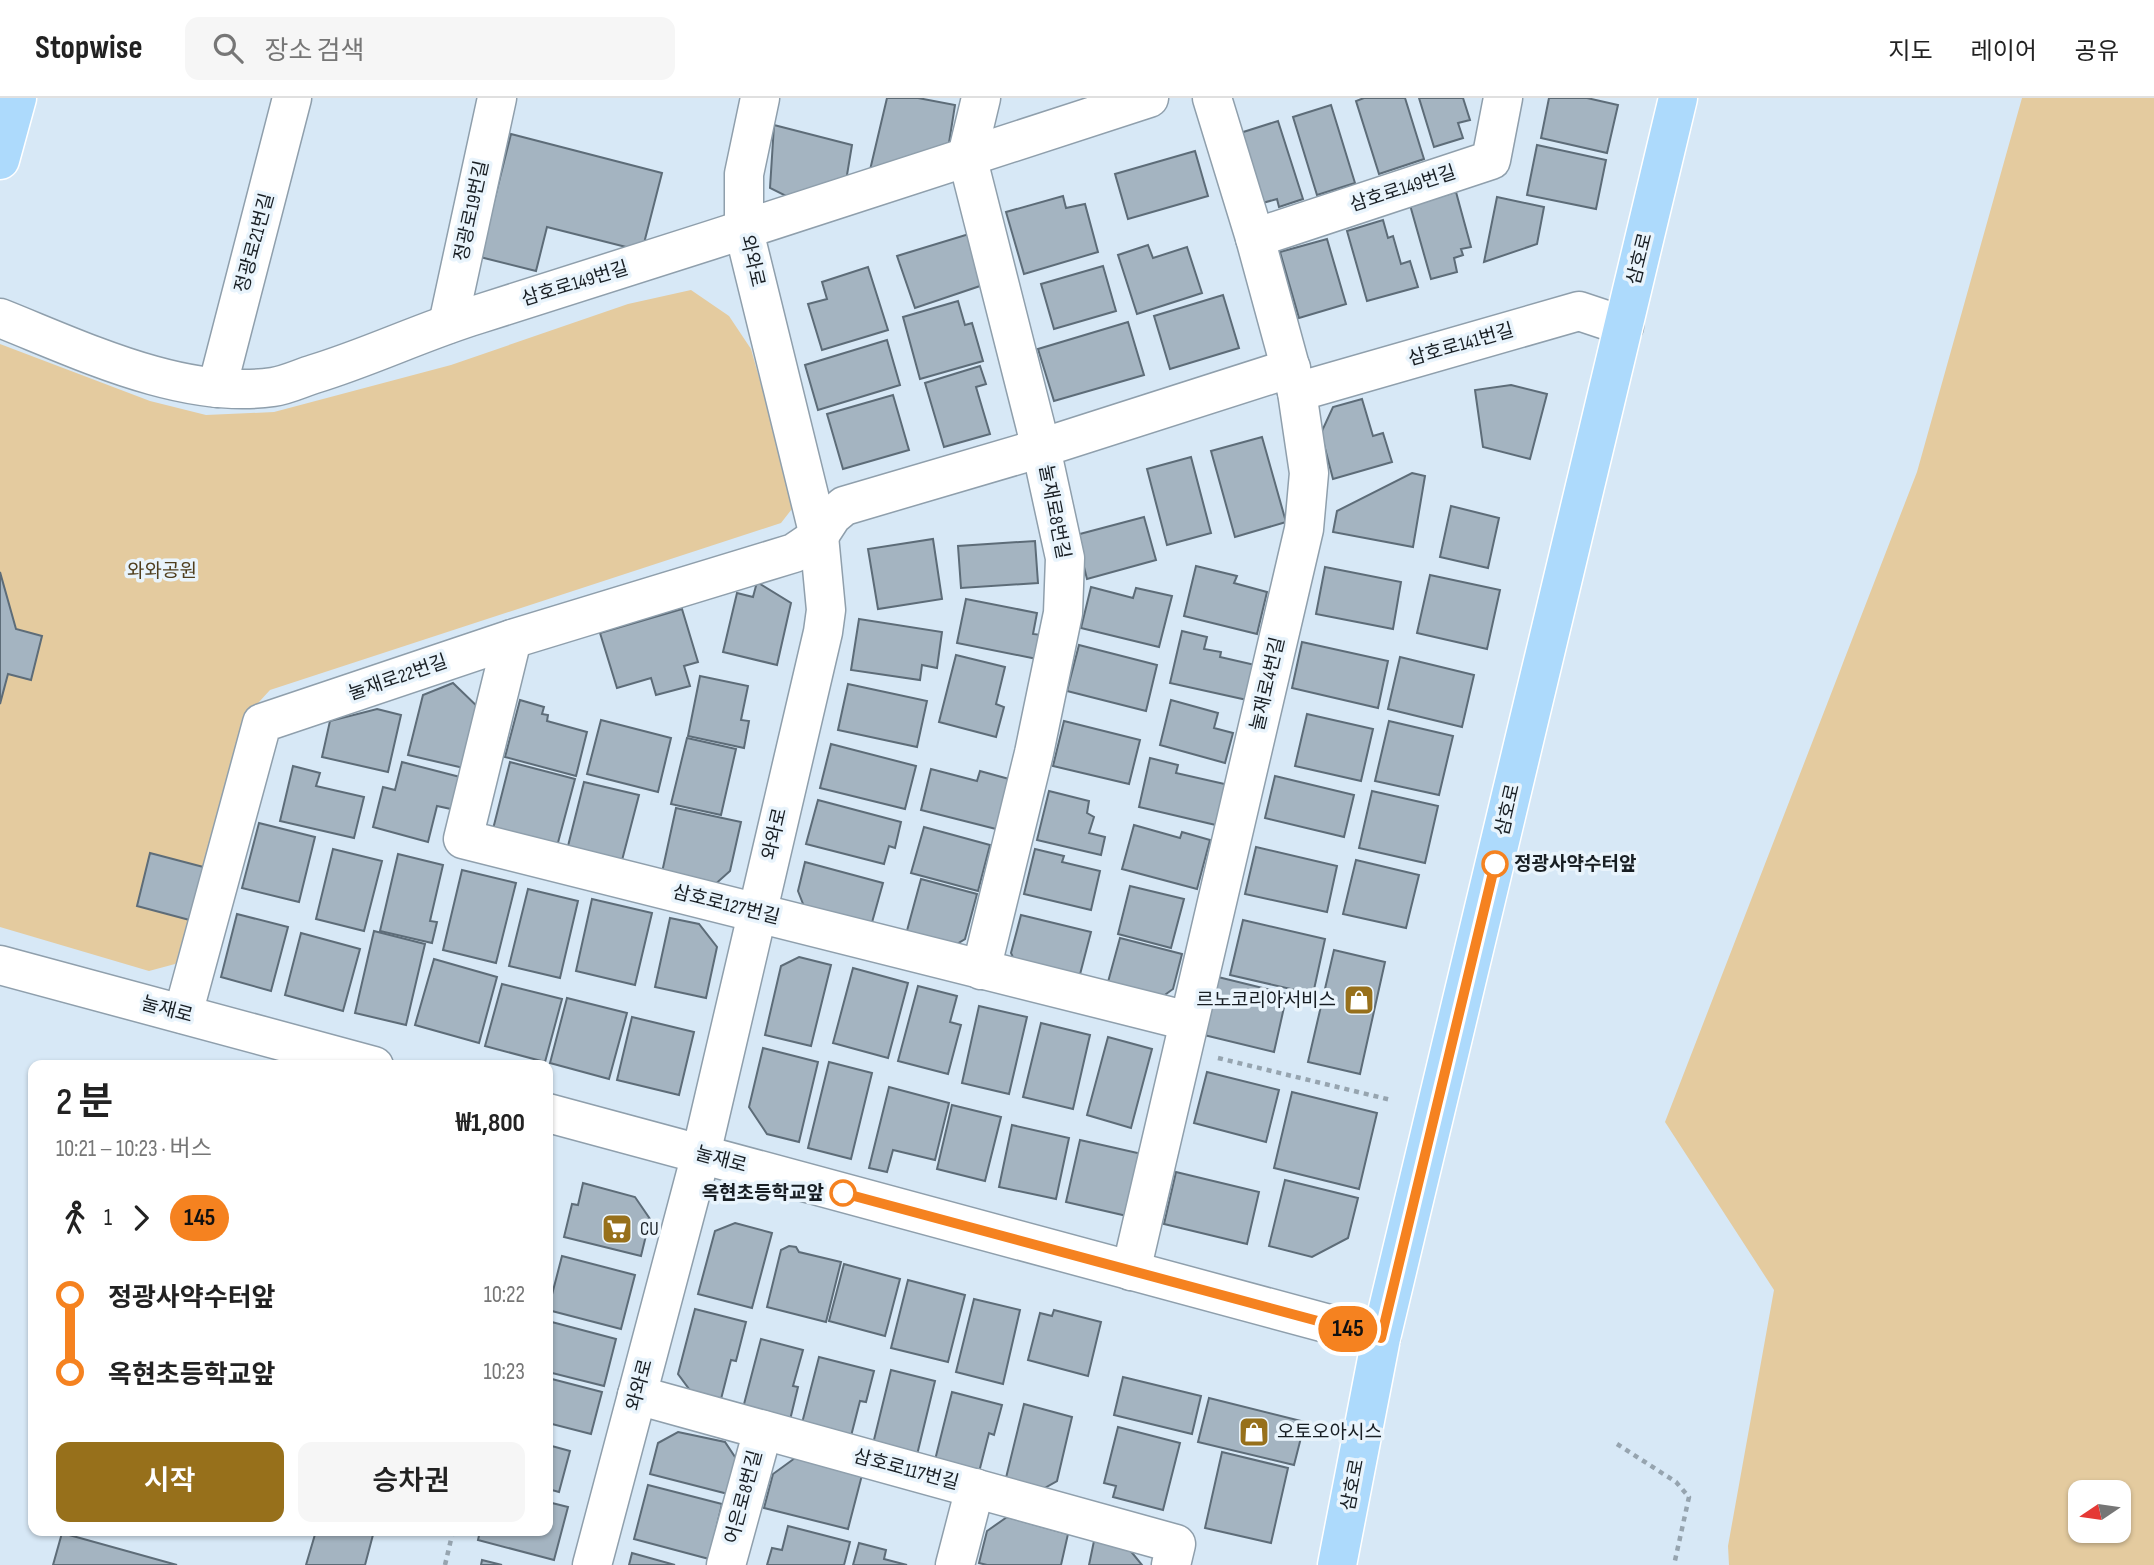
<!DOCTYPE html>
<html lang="ko">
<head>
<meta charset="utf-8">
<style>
	:root { --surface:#fff; --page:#f6f6f6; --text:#222; --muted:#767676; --line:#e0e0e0; --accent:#97701b }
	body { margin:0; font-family:"Sofia Sans Condensed","Noto Sans KR",sans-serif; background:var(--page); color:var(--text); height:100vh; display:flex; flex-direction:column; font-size:26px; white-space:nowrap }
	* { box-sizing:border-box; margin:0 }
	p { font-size:23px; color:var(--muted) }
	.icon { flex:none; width:38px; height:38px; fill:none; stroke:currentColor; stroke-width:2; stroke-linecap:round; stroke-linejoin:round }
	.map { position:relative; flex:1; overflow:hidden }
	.sheet { position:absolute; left:28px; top:962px; width:525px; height:476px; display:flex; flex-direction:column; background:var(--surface); border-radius:14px; box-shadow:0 2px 5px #0004 }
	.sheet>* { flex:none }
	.badge { padding:0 14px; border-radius:23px; font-size:24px; line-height:46px }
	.needle { width:46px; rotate:257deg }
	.buttons { position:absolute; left:2068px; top:1382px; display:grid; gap:14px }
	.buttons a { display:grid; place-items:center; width:63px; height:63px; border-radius:14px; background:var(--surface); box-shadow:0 2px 5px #0004; font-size:35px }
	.map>.badge { position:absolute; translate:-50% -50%; box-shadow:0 0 0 4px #fff }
	.legs { display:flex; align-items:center; gap:10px; height:77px; padding:0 28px; font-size:23px }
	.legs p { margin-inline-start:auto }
	.head { display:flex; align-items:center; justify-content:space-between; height:119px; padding:0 28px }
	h1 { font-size:38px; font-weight:600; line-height:52px }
	.button { display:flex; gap:14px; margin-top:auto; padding:14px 28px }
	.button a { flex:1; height:80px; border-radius:14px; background:var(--accent); color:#fff; font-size:28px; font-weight:600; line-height:80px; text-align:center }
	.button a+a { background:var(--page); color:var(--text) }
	ul { padding:0 28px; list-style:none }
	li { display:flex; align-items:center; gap:24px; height:77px; font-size:26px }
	li i { display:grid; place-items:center; width:10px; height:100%; margin:0 9px; background:currentColor }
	li i::after { content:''; width:18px; height:18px; margin:-9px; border:5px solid; border-radius:50%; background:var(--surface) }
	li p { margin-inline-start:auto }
	li:first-child i { background:linear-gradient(#0000 50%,currentColor 0) }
	li:last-child i { background:linear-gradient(currentColor 50%,#0000 0) }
	header { display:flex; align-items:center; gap:42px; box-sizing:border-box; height:98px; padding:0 35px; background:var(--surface); border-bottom:2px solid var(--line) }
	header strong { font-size:33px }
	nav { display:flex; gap:38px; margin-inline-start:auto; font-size:24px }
	.search { width:490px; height:63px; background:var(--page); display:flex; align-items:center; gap:18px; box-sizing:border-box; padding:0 24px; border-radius:14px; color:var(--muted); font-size:26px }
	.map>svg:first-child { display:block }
	.green { fill:#e4cb9f; fill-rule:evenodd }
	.building { fill:#a4b4c1; stroke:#5d6c78; stroke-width:2 }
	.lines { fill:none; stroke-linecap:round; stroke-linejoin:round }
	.minor-casing { stroke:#8f9fac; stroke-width:41 }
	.major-casing { stroke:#fff; stroke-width:41 }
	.path { stroke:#96a4af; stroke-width:4.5; stroke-dasharray:5 5; stroke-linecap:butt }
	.minor { stroke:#fff; stroke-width:38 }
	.major { stroke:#addafc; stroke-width:38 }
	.line-1-casing { stroke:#fff; stroke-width:16 }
	.line-1 { stroke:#f58220; stroke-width:10 }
	.stop-1-dot { fill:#fff; stroke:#f58220; stroke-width:3.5 }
	.labels { text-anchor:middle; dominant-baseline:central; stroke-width:7; stroke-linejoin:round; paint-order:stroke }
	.street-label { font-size:19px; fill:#181e23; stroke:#e9f4fc }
	.park-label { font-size:19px; fill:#4f3e1d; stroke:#e9f4fc }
	.stop-label { font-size:19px; font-weight:bold; fill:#181e23; stroke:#e9f4fc; text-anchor:start }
	.poi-label { font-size:19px; fill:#181e23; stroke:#e9f4fc; text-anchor:start }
</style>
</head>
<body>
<header>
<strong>Stopwise</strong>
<div class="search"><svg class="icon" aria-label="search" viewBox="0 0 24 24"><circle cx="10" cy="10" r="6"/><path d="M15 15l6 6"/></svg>장소 검색</div>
<nav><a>지도</a><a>레이어</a><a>공유</a></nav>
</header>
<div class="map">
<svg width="2154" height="1467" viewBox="0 0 2154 1467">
	<rect width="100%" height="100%" fill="#d7e8f6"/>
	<!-- green -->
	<g class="green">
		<path d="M2022 0H2154V1467H1729L1728 1448 1774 1192 1665 1024 1917 374ZM2081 1395H2119V1433H2081Z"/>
		<polygon points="691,192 729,218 751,251 795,407 781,425 270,592 248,616 192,849 175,866 149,873 0,829 0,246 150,303 206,317 274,314 451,267 628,206"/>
	</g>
	<!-- building -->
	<g class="building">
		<polygon points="887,0 918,0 955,7 949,45 870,72"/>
		<polygon points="1364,0 1405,0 1424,61 1379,76 1356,3"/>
		<polygon points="1419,0 1463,0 1470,22 1458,25 1463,40 1434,49"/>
		<polygon points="1549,0 1587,0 1618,7 1607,55 1541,40"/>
		<polygon points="1331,7 1355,85 1317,97 1293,19"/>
		<polygon points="1278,23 1303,101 1279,109 1277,101 1259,106 1237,36"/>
		<polygon points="774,27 852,47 845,89 798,104 770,90"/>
		<polygon points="511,36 662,75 642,153 547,129 536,173 480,159"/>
		<polygon points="1537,47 1606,62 1596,111 1527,97"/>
		<polygon points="1195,53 1208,98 1128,121 1115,76"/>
		<polygon points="1456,94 1471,149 1461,151 1463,157 1454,160 1457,174 1431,181 1410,107"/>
		<polygon points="1063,98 1066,110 1085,106 1098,154 1024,176 1006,114"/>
		<polygon points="1497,99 1544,109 1537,146 1484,164"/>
		<polygon points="1383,122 1388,140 1393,138 1401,166 1410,163 1418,189 1367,203 1347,133"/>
		<polygon points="969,136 983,187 915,210 897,158"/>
		<polygon points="1327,141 1346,206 1299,220 1280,154"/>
		<polygon points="1148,147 1153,160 1187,149 1202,195 1137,216 1118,157"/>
		<polygon points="1103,168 1116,213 1054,231 1041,186"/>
		<polygon points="868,169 888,232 822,252 808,206 827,201 822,184"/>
		<polygon points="1223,197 1239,250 1170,271 1154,218"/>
		<polygon points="958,203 965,227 972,225 983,263 920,281 903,219"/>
		<polygon points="1128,224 1144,277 1054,303 1038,251"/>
		<polygon points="887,242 900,287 818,312 805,267"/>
		<polygon points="980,268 986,286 976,289 990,336 944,349 925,285"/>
		<polygon points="1511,287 1547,296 1530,361 1483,349 1475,292"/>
		<polygon points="893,297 909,352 843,371 827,316"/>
		<polygon points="1362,301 1373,338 1383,335 1392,364 1333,381 1321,335 1333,309"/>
		<polygon points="1262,339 1286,424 1235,439 1211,353"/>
		<polygon points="1191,359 1211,435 1167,447 1147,371"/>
		<polygon points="1412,375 1425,378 1413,449 1333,434 1337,413"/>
		<polygon points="1451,408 1499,420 1488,470 1440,459"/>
		<polygon points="1144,419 1156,462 1087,481 1076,437"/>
		<polygon points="933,441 942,501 878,511 868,451"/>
		<polygon points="1035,443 1038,485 961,490 958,448"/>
		<polygon points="1196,468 1237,478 1234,485 1267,494 1257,536 1184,518"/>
		<polygon points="1325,469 1401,484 1393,531 1316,516"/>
		<polygon points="0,474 16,531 42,538 31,582 8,576 0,606"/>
		<polygon points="1430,477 1500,492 1487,551 1417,535"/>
		<polygon points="757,484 791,505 777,567 723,554 737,495 753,499"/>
		<polygon points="1091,489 1133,500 1136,490 1172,498 1159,549 1081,530"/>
		<polygon points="966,501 1037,515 1033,536 1042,537 1037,561 957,545"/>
		<polygon points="682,511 698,564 684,568 690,588 656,597 651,580 617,590 600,535"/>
		<polygon points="859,521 942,534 937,570 922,567 920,582 851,572"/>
		<polygon points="1182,533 1207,539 1204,551 1221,554 1220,559 1255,567 1247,602 1170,585"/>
		<polygon points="1302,544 1388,563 1378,610 1292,590"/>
		<polygon points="1079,547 1157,567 1146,613 1067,593"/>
		<polygon points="956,557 1005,569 996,606 1004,609 996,639 939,624"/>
		<polygon points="1400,559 1474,577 1462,629 1388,611"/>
		<polygon points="700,578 748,588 741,622 749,623 744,650 688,638"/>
		<polygon points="453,585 482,613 468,671 408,657 423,597"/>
		<polygon points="848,586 927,603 917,649 838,632"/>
		<polygon points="520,602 544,609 542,616 548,617 547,623 587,634 576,678 505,659"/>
		<polygon points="1171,602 1218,615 1214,630 1233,635 1225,665 1160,647"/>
		<polygon points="377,611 401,617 388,674 322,659 330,623"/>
		<polygon points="1307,616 1373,631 1361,683 1295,668"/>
		<polygon points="601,622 671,640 658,694 587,676"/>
		<polygon points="1064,623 1140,642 1129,686 1053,668"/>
		<polygon points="1389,623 1453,638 1439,697 1375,683"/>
		<polygon points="687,640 736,651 721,717 671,706"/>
		<polygon points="831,646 916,668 905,711 820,690"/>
		<polygon points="1150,660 1178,667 1176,675 1229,687 1220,728 1139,709"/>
		<polygon points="402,664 460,679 451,711 437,708 428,744 373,729 383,689 395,692"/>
		<polygon points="510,664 575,681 556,752 492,735"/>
		<polygon points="293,668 320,675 316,688 364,699 354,740 280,723"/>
		<polygon points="931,671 977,683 980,673 1009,681 996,731 921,712"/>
		<polygon points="1275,678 1354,697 1344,739 1265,720"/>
		<polygon points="584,684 639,697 620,770 566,756"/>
		<polygon points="1049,693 1089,703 1087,715 1094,719 1089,735 1105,739 1101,757 1037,742"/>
		<polygon points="1372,693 1438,708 1425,765 1359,750"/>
		<polygon points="818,702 901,724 895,750 889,748 884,766 806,746"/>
		<polygon points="676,710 741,724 730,773 711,790 661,779"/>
		<polygon points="259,725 315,739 299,804 242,790"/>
		<polygon points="1134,727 1180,740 1182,734 1210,742 1197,791 1122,771"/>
		<polygon points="924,729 990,747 978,793 911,775"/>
		<polygon points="1256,749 1337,768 1327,814 1245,796"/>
		<polygon points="333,751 382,763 364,833 316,821"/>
		<polygon points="1035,751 1064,758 1062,764 1100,773 1091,812 1024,796"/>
		<polygon points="150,755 211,771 197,824 137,808"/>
		<polygon points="398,756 443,767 430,823 437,824 432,845 380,833"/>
		<polygon points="1356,762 1419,777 1406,830 1343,816"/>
		<polygon points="805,764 883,785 871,828 805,811 798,793"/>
		<polygon points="462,772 516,785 496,865 443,852"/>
		<polygon points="921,781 977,796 965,841 947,852 905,840"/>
		<polygon points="1130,788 1184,801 1171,850 1118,836"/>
		<polygon points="528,791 578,803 560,880 509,868"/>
		<polygon points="592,801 652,815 635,887 576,873"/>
		<polygon points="237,816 288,829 271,893 221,879"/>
		<polygon points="1021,817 1091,834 1077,888 1019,873 1011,855"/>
		<polygon points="670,820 699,826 717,849 706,900 655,889"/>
		<polygon points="1243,822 1325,841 1313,896 1230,877"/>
		<polygon points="374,833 425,846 406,927 355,915"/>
		<polygon points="301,835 360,851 343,913 285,897"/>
		<polygon points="1120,840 1182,856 1173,891 1151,907 1105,895"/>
		<polygon points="1334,852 1385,864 1360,976 1308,964"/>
		<polygon points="799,859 831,867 811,948 765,937 781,868"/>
		<polygon points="434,861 497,879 479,945 415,927"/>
		<polygon points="853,870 908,885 888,960 833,945"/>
		<polygon points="1218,879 1287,896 1274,954 1204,937"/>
		<polygon points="502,886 562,901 545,964 485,948"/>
		<polygon points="918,888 957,898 950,924 961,927 948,976 898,963"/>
		<polygon points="567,900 627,915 609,981 550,965"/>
		<polygon points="979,908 1027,919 1009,996 962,985"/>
		<polygon points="632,919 694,934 679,997 617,982"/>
		<polygon points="1041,925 1090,937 1073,1011 1023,999"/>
		<polygon points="1108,939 1152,951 1131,1030 1087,1017"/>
		<polygon points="763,950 818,964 799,1044 767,1036 749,1009"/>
		<polygon points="829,964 872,975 851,1061 808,1050"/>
		<polygon points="1207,974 1279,992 1266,1044 1194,1025"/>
		<polygon points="889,989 949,1005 935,1062 893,1052 887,1074 869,1070"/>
		<polygon points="1292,994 1377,1015 1359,1091 1274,1070"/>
		<polygon points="952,1007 1001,1019 985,1083 937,1071"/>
		<polygon points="1012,1027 1069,1040 1056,1101 999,1089"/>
		<polygon points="1080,1042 1142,1056 1127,1118 1066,1104"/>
		<polygon points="1176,1074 1259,1094 1247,1146 1164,1126"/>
		<polygon points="1285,1082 1358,1100 1348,1140 1312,1159 1269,1148"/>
		<polygon points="583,1085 635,1099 650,1121 641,1158 564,1139 572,1106 578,1107"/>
		<polygon points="735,1125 772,1135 752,1210 698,1196 715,1133"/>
		<polygon points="789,1148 796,1149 799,1154 841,1164 826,1224 767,1209 781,1152"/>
		<polygon points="562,1158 635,1177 621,1231 548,1212"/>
		<polygon points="844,1166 900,1181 885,1238 829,1223"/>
		<polygon points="908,1182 965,1197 948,1264 891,1250"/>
		<polygon points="974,1201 1020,1212 1003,1286 956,1274"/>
		<polygon points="695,1211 746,1224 736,1263 731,1262 720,1305 695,1299 678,1276"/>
		<polygon points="1054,1212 1101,1224 1088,1278 1028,1262 1040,1215 1052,1218"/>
		<polygon points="548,1223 616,1241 604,1288 548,1274"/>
		<polygon points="761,1241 803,1252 793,1288 798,1289 790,1322 743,1310"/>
		<polygon points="819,1259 874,1273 866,1304 860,1303 850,1342 801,1329"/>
		<polygon points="891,1272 935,1283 916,1361 872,1350"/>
		<polygon points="1123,1279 1201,1298 1192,1336 1114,1317"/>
		<polygon points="548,1280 602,1294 591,1336 548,1325"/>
		<polygon points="952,1294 1002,1307 994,1337 989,1335 978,1378 934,1366"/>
		<polygon points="1209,1300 1305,1324 1294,1367 1198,1344"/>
		<polygon points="1024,1306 1072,1319 1057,1383 1034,1396 1004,1388"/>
		<polygon points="1118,1329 1180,1345 1163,1412 1113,1399 1116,1388 1104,1385"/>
		<polygon points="678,1334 725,1344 737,1362 728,1396 650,1376 658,1345"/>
		<polygon points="548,1347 570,1353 559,1394 548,1391"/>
		<polygon points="1222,1354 1288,1370 1271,1445 1205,1430"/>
		<polygon points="795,1360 862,1377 848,1431 764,1410 773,1376"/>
		<polygon points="648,1387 722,1406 709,1461 634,1441"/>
		<polygon points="548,1404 568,1409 554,1462 478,1442 480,1433 548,1433"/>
		<polygon points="1007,1419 1068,1436 1061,1467 987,1467 979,1465 987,1433"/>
		<polygon points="788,1428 850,1444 844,1467 767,1467 772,1450 782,1452"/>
		<polygon points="316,1433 374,1433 365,1467 306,1467"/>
		<polygon points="62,1435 177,1467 53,1467"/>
		<polygon points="1094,1443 1129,1451 1142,1467 1089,1467"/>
		<polygon points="859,1445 886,1452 884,1461 907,1467 853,1467"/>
		<polygon points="632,1455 675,1467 629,1467"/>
		<polygon points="482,1462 502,1467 481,1467"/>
	</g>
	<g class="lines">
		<!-- minor casing -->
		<g class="minor-casing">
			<g id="minor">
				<polyline points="981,0 967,58 1041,350 1065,460 1063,515 1034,655 981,872"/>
				<polyline points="1255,140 1491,62 1503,0"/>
				<path d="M0 220C83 253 183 302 273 289 287 287 301 280 314 276 370 259 423 233 479 216 703 146 925 72 1149 0"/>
				<polyline points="448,226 497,0"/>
				<polyline points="217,290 292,0"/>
				<polyline points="1297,294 1579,213 1624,228"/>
				<polyline points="512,541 463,741 1188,923"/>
				<polyline points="0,867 374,968"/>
				<polyline points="183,916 262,625 512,541 794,455 819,438 832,418 844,408 1041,350 1291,270"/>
				<polyline points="548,1015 1381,1240"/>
				<polyline points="1131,1173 1304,431 1309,375 1297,294 1255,140 1212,0"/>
				<polyline points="637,1297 1176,1446 1171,1467"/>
				<polyline points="592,1467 701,1056 823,534 826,512 819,438 744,133 744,76 760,0"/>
				<polyline points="726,1467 763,1332"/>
				<polyline points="955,1467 975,1390"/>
			</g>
		</g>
		<!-- major casing -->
		<g class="major-casing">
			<g id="major">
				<polyline points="0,62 17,0"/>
				<polyline points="1337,1467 1381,1240 1678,0"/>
			</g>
		</g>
		<!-- path -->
		<g class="path">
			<polyline points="1218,960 1391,1002"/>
			<polyline points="548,1063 550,1053"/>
			<polyline points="1617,1346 1676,1384 1689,1399 1674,1467"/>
			<polyline points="445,1467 453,1433"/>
		</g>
		<!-- minor -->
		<use href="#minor" class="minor"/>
		<!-- major -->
		<use href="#major" class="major"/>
	</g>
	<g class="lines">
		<!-- line-1 casing -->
		<g class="line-1-casing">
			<polyline id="line-1" points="843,1095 1381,1240 1495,766"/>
		</g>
		<!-- line-1 -->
		<use href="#line-1" class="line-1"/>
	</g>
	<!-- icons -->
	<defs>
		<g id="shop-square" transform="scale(1.575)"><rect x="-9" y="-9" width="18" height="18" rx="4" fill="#97701b" stroke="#e9f4fc"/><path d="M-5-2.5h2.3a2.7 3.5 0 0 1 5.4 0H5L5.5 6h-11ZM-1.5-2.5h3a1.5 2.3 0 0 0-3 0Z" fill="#fff"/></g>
		<g id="supermarket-square" transform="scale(1.575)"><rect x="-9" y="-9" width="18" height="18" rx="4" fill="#97701b" stroke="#e9f4fc"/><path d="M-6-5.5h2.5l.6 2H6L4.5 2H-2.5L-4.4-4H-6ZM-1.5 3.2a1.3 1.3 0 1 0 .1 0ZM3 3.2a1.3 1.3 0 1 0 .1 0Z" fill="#fff"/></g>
	</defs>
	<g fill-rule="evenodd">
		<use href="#shop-square" x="1359" y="902"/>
		<use href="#supermarket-square" x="617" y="1131"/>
		<use href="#shop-square" x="1254" y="1334"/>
	</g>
	<!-- markers -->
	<g class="stop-1-dot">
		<circle cx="1495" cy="766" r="12"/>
		<circle cx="843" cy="1095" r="12"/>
	</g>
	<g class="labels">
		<!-- street labels -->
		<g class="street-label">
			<text transform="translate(1403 91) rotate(-18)">삼호로149번길</text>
			<text transform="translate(472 113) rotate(-78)">정광로19번길</text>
			<text transform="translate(255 145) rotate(-75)">정광로21번길</text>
			<text transform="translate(1640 161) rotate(-76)">삼호로</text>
			<text transform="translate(752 163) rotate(77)">와와로</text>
			<text transform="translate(575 186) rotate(-17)">삼호로149번길</text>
			<text transform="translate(1461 247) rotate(-16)">삼호로141번길</text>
			<text transform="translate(1054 414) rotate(79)">눌재로8번길</text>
			<text transform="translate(398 580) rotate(-19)">눌재로22번길</text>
			<text transform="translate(1268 586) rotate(-77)">눌재로4번길</text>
			<text transform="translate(1508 712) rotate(-77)">삼호로</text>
			<text transform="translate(775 736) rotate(-77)">와와로</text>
			<text transform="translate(726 807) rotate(14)">삼호로127번길</text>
			<text transform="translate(167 912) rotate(15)">눌재로</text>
			<text transform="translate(721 1062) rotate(15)">눌재로</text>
			<text transform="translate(640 1287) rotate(-75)">와와로</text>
			<text transform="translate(906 1372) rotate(15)">삼호로117번길</text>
			<text transform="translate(1353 1387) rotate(-79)">삼호로</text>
			<text transform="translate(744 1399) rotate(-75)">어은로8번길</text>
		</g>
		<!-- park labels -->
		<g class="park-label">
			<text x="162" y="473">와와공원</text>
		</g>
		<!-- stop labels -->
		<g class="stop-label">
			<text x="1514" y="766">정광사약수터앞</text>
			<text x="824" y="1095" text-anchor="end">옥현초등학교앞</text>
		</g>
		<!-- poi labels -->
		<g class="poi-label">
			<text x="1336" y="902" text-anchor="end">르노코리아서비스</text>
			<text x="640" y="1131">CU</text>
			<text x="1277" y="1334">오토오아시스</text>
		</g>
	</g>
</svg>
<div class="buttons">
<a><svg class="needle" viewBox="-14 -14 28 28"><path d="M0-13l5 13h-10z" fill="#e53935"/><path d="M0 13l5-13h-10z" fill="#767676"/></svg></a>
</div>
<b class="badge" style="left:1348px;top:1231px;background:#f58220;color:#111">145</b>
<section class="sheet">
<div class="head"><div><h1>2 분</h1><p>10:21 – 10:23 · 버스</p></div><b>₩1,800</b></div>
<div class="legs"><svg class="icon" aria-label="walk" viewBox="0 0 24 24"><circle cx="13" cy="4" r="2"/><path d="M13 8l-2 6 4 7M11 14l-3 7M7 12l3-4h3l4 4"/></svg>1<svg class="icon" aria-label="forward" viewBox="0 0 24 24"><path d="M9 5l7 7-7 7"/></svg><b class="badge" style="background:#f58220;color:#111">145</b></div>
<ul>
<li><i style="color:#f58220"></i><b>정광사약수터앞</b><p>10:22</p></li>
<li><i style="color:#f58220"></i><b>옥현초등학교앞</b><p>10:23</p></li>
</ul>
<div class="button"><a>시작</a><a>승차권</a></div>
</section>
</div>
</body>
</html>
